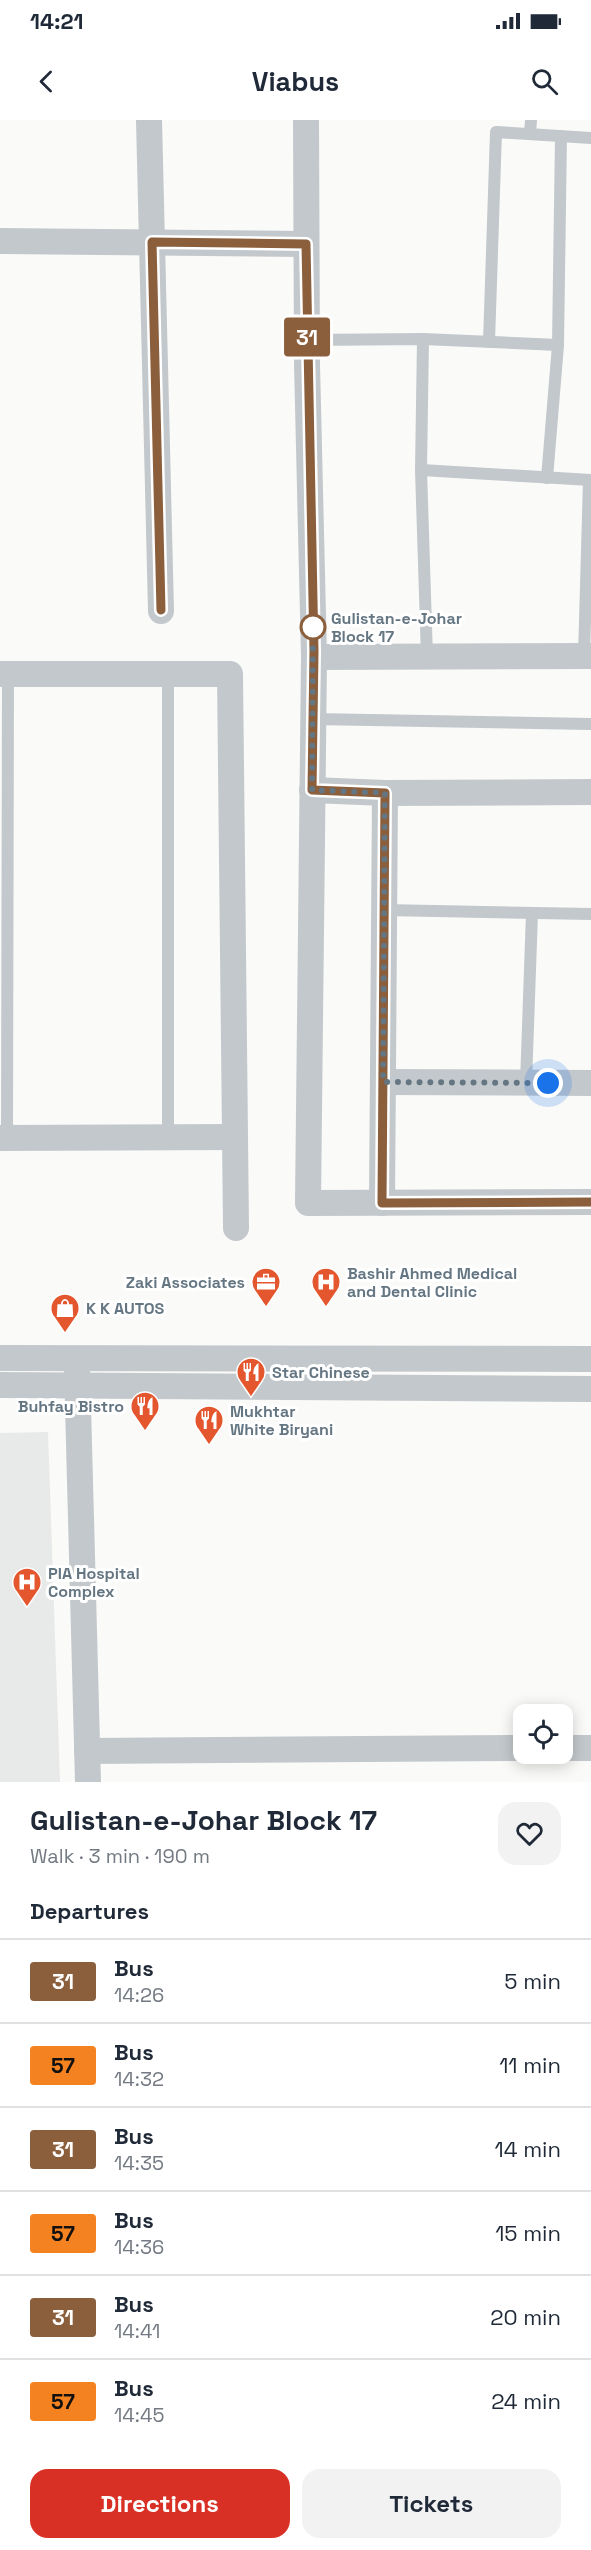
<!DOCTYPE html>
<html lang="en">
<head>
<meta charset="utf-8">
<style>
	:root { --surface:#fff; --page:#f2f2f3; --text:#1f2937; --muted:#747a83; --line:#e0e1e3; --accent:#d93025 }
	body { margin:0; font-family:"Space Grotesk",sans-serif; background:var(--page); color:var(--text); height:100vh; display:flex; flex-direction:column; font-size:22px; white-space:nowrap }
	* { box-sizing:border-box; margin:0 }
	p { font-size:20px; color:var(--muted) }
	.icon { flex:none; width:33px; height:33px; fill:none; stroke:currentColor; stroke-width:2; stroke-linecap:round; stroke-linejoin:round }
	.map { position:relative; height:1662px; overflow:hidden }
	.sheet { display:flex; flex-direction:column; background:var(--surface); flex:1 }
	.sheet>* { flex:none }
	.badge { padding:0 12px; border-radius:4px; font-size:21px; line-height:39px }
	.fabs { position:absolute; left:513px; top:1584px; display:grid; gap:12px }
	.fabs a { display:grid; place-items:center; width:60px; height:60px; border-radius:12px; background:var(--surface); box-shadow:0 3px 15px #0003; font-size:30px }
	.you { position:absolute; width:30px; height:30px; margin:-15px; border:4px solid #fff; border-radius:50%; background:#1a73e8; box-shadow:0 0 0 9px #1a73e833 }
	.map>.badge { position:absolute; translate:-50% -50%; box-shadow:0 0 0 3px #fff }
	h2 { padding:0 30px; font-size:22px; line-height:54px }
	.round { display:grid; place-items:center; flex:none; width:63px; height:63px; border-radius:18px; background:var(--page) }
	.overview { display:flex; align-items:center; justify-content:space-between; height:102px; padding:0 30px }
	h1 { font-size:28px; font-weight:800; line-height:45px }
	.cta { display:flex; gap:12px; margin-top:auto; padding:12px 30px }
	.cta a { flex:1; height:69px; border-radius:18px; background:var(--accent); color:#fff; font-size:24px; font-weight:800; line-height:69px; text-align:center }
	.cta a+a { background:var(--page); color:var(--text) }
	ul { padding:0; list-style:none }
	li { display:flex; align-items:center; gap:18px; height:84px; padding:0 30px; border-top:2px solid var(--line) }
	li div { flex:1 }
	li b { display:block; font-size:22px }
	li em { font-style:normal }
	li .badge { min-width:66px; font-weight:700; text-align:center }
	.status { display:flex; justify-content:space-between; align-items:center; height:42px; padding:0 30px; background:var(--surface); direction:ltr }
	.status svg { height:16px; fill:currentColor }
	header { display:flex; justify-content:space-between; align-items:center; height:78px; padding:0 30px; background:var(--surface); font-size:27px; font-weight:800 }
	.map>svg:first-child { display:block }
	.built { fill:#e8e9e9 }
	.lines { fill:none; stroke-linecap:round; stroke-linejoin:round }
	.service { stroke:#c3c8cc; stroke-width:12 }
	.minor { stroke:#c3c8cc; stroke-width:26 }
	.line-casing { stroke:#fff; stroke-width:14 }
	.line { stroke:#8b5e3c; stroke-width:9 }
	.walk { stroke:#657683; stroke-width:6; stroke-dasharray:0 10.8 }
	.stop-dot { fill:#fff; stroke:#8b5e3c; stroke-width:3 }
	.labels { text-anchor:middle; dominant-baseline:central; stroke-width:6; stroke-linejoin:round; paint-order:stroke }
	.stop-label { font-size:16px; font-weight:bold; fill:#657683; stroke:#fff; text-anchor:start }
	.poi-label { font-size:16px; font-weight:bold; fill:#657683; stroke:#fff; text-anchor:start }
</style>
</head>
<body>
<div class="status"><b>14:21</b><svg viewBox="0 0 49 12"><path d="M0 12V9h3v3zM5 12V6h3v6zM10 12V3h3v9zM15 12V0h3v12zM26 1h20v11H26zM47 4h2v5h-2z"/></svg></div>
<header><svg class="icon" aria-label="back" viewBox="0 0 24 24"><path d="M15 5l-7 7 7 7"/></svg>Viabus<svg class="icon" aria-label="search" viewBox="0 0 24 24"><circle cx="10" cy="10" r="6"/><path d="M15 15l6 6"/></svg></header>
<div class="map">
<svg width="591" height="1662" viewBox="0 0 591 1662">
	<rect width="100%" height="100%" fill="#fafaf8"/>
	<!-- built -->
	<polygon class="built" points="48,1312 60,1662 0,1662 0,1313"/>
	<g class="lines">
		<!-- service -->
		<g class="service">
			<polyline points="530,14 531,0"/>
			<polyline points="423,219 421,350 427,537"/>
			<polyline points="307,220 423,219 558,225"/>
			<polyline points="489,222 496,12 591,18"/>
			<polyline points="421,350 591,360"/>
			<polyline points="547,358 558,225 561,16"/>
			<polyline points="584,536 589,360"/>
			<polyline points="313,599 591,604"/>
			<polyline points="384,790 591,794"/>
			<polyline points="526,963 532,793"/>
			<polyline points="168,1017 168,554"/>
			<polyline points="7,1018 8,554"/>
		</g>
		<!-- minor -->
		<g class="minor">
			<polyline points="149,0 161,491"/>
			<polyline points="306,0 307,244 314,537 308,1083 591,1082"/>
			<polyline points="0,121 306,124"/>
			<polyline points="314,537 591,536"/>
			<polyline points="0,554 230,554 236,1108"/>
			<polyline points="312,670 385,673 591,672"/>
			<polyline points="383,962 591,963"/>
			<polyline points="0,1018 235,1017"/>
			<polyline points="382,1083 385,673"/>
			<polyline points="0,1238 591,1239"/>
			<polyline points="77,1248 88,1662"/>
			<polyline points="0,1265 591,1269"/>
			<polyline points="562,1628 591,1628"/>
			<polyline points="87,1631 524,1628"/>
		</g>
	</g>
	<g class="lines">
		<!-- line casing -->
		<g class="line-casing">
			<polyline id="line" points="161,490 152,122 306,124 314,531 312,670 385,673 382,1083 591,1082"/>
		</g>
		<!-- line -->
		<use href="#line" class="line"/>
		<!-- walk -->
		<polyline class="walk" points="313,507 312,670 385,673 383,962 548,963"/>
	</g>
	<!-- icons -->
	<defs>
		<g id="office-pin" transform="scale(1.5)"><path d="M0 17L-7.5 6A9.5 9.5 0 1 1 7.5 6Z" fill="#e4572e" stroke="#fff"/><path d="M-6-3h4V-5.5h4V-3h4V5H-6ZM-1-4.5V-3h2v-1.5ZM-6 0V1H6V0Z" fill="#fff"/></g>
		<g id="hospital-pin" transform="scale(1.5)"><path d="M0 17L-7.5 6A9.5 9.5 0 1 1 7.5 6Z" fill="#e4572e" stroke="#fff"/><path d="M-5-5h3v3.5h4V-5h3V5h-3V1.5h-4V5h-3Z" fill="#fff"/></g>
		<g id="shop-pin" transform="scale(1.5)"><path d="M0 17L-7.5 6A9.5 9.5 0 1 1 7.5 6Z" fill="#e4572e" stroke="#fff"/><path d="M-5-2.5h2.3a2.7 3.5 0 0 1 5.4 0H5L5.5 6h-11ZM-1.5-2.5h3a1.5 2.3 0 0 0-3 0Z" fill="#fff"/></g>
		<g id="restaurant-pin" transform="scale(1.5)"><path d="M0 17L-7.5 6A9.5 9.5 0 1 1 7.5 6Z" fill="#e4572e" stroke="#fff"/><path d="M-5-6h1v4h1v-4h1v4h1v-4h1v5L-1.5 .5V6h-2V.5L-5-1ZM5-6V6H3V1.5H1.5Q1.5-4 5-6Z" fill="#fff"/></g>
	</defs>
	<g fill-rule="evenodd">
		<use href="#office-pin" x="266" y="1162"/>
		<use href="#hospital-pin" x="326" y="1162"/>
		<use href="#shop-pin" x="65" y="1188"/>
		<use href="#restaurant-pin" x="251" y="1252"/>
		<use href="#restaurant-pin" x="145" y="1286"/>
		<use href="#restaurant-pin" x="209" y="1300"/>
		<use href="#hospital-pin" x="27" y="1462"/>
	</g>
	<!-- markers -->
	<circle class="stop-dot" cx="313" cy="507" r="12"/>
	<g class="labels">
		<!-- stop labels -->
		<g class="stop-label">
			<text x="331" y="498">Gulistan-e-Johar<tspan x="331" dy="18">Block 17</tspan></text>
		</g>
		<!-- poi labels -->
		<g class="poi-label">
			<text x="347" y="1153">Bashir Ahmed Medical<tspan x="347" dy="18">and Dental Clinic</tspan></text>
			<text x="245" y="1162" text-anchor="end">Zaki Associates</text>
			<text x="86" y="1188">K K AUTOS</text>
			<text x="272" y="1252">Star Chinese</text>
			<text x="124" y="1286" text-anchor="end">Buhfay Bistro</text>
			<text x="230" y="1291">Mukhtar<tspan x="230" dy="18">White Biryani</tspan></text>
			<text x="48" y="1453">PIA Hospital<tspan x="48" dy="18">Complex</tspan></text>
		</g>
	</g>
</svg>
<div class="fabs">
<a><svg class="icon" aria-label="locate" viewBox="0 0 24 24"><circle cx="12" cy="12" r="6"/><path d="M12 2v4M12 18v4M2 12h4M18 12h4"/></svg></a>
</div>
<div class="you" style="left:548px;top:963px"></div>
<b class="badge" style="left:307px;top:217px;background:#8b5e3c;color:#fff">31</b>
</div>
<section class="sheet">
<div class="overview"><div><h1>Gulistan-e-Johar Block 17</h1><p>Walk · 3 min · 190 m</p></div><a class="round"><svg class="icon" aria-label="heart" viewBox="0 0 24 24"><path d="M12 20l-8-8c-3-5 5-10 8-4 3-6 11-1 8 4z"/></svg></a></div>
<h2>Departures</h2>
<ul>
<li><span class="badge" style="background:#8b5e3c;color:#fff">31</span><div><b>Bus</b><p>14:26</p></div><em>5 min</em></li>
<li><span class="badge" style="background:#f58220;color:#111">57</span><div><b>Bus</b><p>14:32</p></div><em>11 min</em></li>
<li><span class="badge" style="background:#8b5e3c;color:#fff">31</span><div><b>Bus</b><p>14:35</p></div><em>14 min</em></li>
<li><span class="badge" style="background:#f58220;color:#111">57</span><div><b>Bus</b><p>14:36</p></div><em>15 min</em></li>
<li><span class="badge" style="background:#8b5e3c;color:#fff">31</span><div><b>Bus</b><p>14:41</p></div><em>20 min</em></li>
<li><span class="badge" style="background:#f58220;color:#111">57</span><div><b>Bus</b><p>14:45</p></div><em>24 min</em></li>
</ul>
<div class="cta"><a>Directions</a><a>Tickets</a></div>
</section>
</body>
</html>
